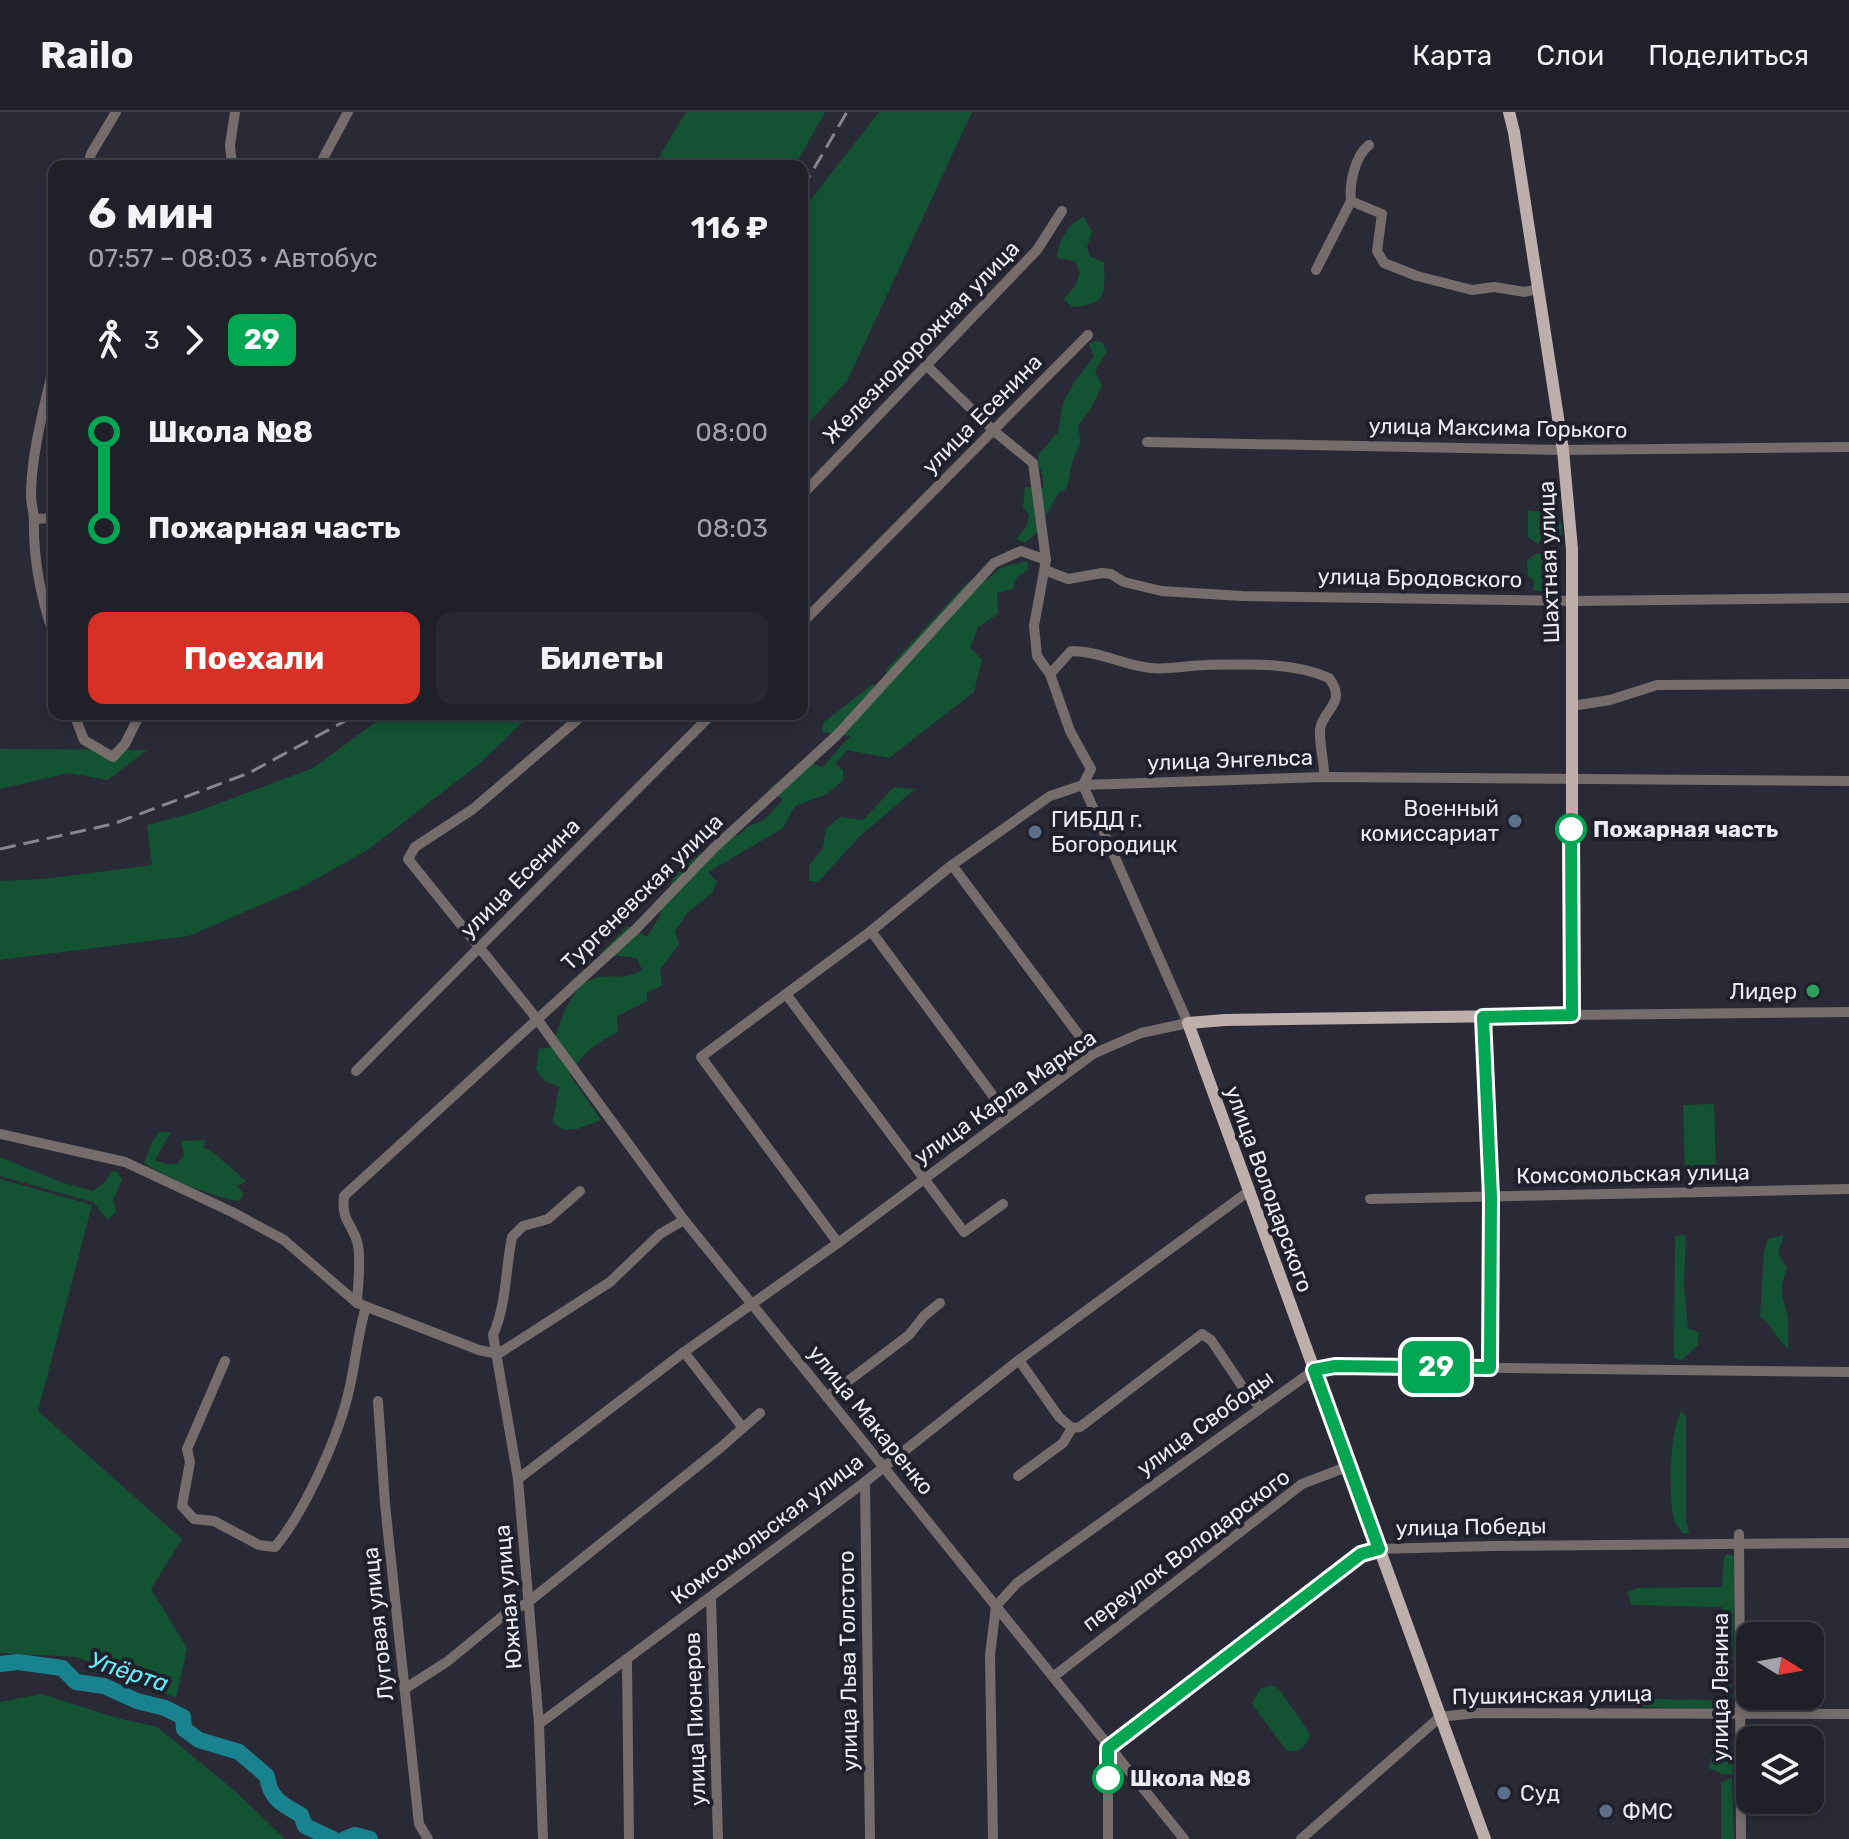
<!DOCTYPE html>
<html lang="ru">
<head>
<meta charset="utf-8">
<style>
	:root { --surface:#1f2028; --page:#272830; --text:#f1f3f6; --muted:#a1a3a8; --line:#3c3e45; --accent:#d93025 }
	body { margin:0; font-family:Rubik,sans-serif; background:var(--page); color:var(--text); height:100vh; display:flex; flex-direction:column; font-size:30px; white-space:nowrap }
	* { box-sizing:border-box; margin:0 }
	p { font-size:26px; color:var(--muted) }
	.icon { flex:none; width:44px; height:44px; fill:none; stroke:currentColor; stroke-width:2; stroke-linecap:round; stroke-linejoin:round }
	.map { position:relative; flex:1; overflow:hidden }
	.details { position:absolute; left:48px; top:48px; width:760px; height:560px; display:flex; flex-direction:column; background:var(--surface); border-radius:16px; box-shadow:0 4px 12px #0003,0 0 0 2px var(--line) }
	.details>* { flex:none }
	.badge { padding:0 16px; border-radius:12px; font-size:28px; line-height:52px }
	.needle { width:52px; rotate:101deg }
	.controls { position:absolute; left:1736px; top:1510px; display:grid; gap:16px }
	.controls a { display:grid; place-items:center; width:88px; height:88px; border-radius:16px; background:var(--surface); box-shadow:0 4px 12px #0003,0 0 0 2px var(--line); font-size:40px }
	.map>.badge { position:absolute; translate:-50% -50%; box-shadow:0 0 0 4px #fff }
	.legs { display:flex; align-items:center; gap:12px; height:88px; padding:0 40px; font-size:26px }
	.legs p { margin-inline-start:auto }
	.summary { display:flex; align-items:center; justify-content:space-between; height:136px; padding:0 40px }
	h1 { font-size:44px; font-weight:700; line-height:60px }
	.button { display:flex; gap:16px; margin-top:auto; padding:16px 40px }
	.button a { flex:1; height:92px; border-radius:16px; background:var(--accent); color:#fff; font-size:32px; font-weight:700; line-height:92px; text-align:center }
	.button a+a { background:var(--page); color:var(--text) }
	ul { padding:0 40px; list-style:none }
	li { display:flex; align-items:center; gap:28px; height:96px; font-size:30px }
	li i { display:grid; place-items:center; width:12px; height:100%; margin:0 10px; background:currentColor }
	li i::after { content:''; width:20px; height:20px; margin:-10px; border:6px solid; border-radius:50%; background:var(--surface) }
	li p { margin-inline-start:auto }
	li:first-child i { background:linear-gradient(#0000 50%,currentColor 0) }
	li:last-child i { background:linear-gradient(currentColor 50%,#0000 0) }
	header { display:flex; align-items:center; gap:48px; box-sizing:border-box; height:112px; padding:0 40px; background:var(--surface); border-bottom:2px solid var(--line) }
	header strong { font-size:38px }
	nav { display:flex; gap:44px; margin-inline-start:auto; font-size:28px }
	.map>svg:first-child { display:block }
	.green { fill:#145234 }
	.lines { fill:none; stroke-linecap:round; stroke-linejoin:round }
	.river { stroke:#18838f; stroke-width:16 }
	.minor { stroke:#746d6b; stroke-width:10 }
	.major { stroke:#bdafab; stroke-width:12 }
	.rail { stroke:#85868f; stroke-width:3; stroke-dasharray:16 8; stroke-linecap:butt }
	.line-1-casing { stroke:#fff; stroke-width:18 }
	.line-1 { stroke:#00a651; stroke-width:12 }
	.service-dot { fill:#5c6f8a; stroke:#1f202b; stroke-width:3 }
	.stop-1-dot { fill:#fff; stroke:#00a651; stroke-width:4 }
	.leisure-dot { fill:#2e9e5b; stroke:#1f202b; stroke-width:3 }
	.labels { text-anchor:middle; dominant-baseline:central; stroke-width:8; stroke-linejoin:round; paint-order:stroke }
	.street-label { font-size:22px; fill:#eaebf3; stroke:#1f202b }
	.poi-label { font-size:22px; fill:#eaebf3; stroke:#1f202b; text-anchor:start }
	.stop-label { font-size:22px; font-weight:bold; fill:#eaebf3; stroke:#1f202b; text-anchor:start }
	.water-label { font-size:24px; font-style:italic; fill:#63ecfe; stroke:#1f202b }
</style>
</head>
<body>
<header>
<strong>Railo</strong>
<nav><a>Карта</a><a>Слои</a><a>Поделиться</a></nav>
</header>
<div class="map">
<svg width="1849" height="1727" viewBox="0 0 1849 1727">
	<rect width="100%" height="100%" fill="#292a35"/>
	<!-- green -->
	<g class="green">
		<polygon points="686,0 825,0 795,54 654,54"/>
		<polygon points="879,0 972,0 847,269 802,318 802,99"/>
		<path d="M1084 105 1092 120 1087 135 1090 145 1104 150C1105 184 1107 192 1072 195L1064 187 1075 174 1080 160 1075 149 1057 146C1057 130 1069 110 1084 105Z"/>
		<path d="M1095 229 1102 230 1107 239 1095 259 1102 274 1090 298 1078 314C1083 340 1078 331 1072 352 1069 362 1070 369 1065 378L1059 380 1036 421 1025 431 1016 427 1027 414 1029 403 1023 395 1025 375 1043 376V365L1038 350 1039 342 1058 320 1063 291 1075 269 1094 245 1089 232Z"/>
		<polygon points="1528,398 1556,402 1562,413 1561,426 1553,430 1541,427 1538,432 1528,425"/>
		<polygon points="1537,441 1557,443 1559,472 1542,479 1533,479 1534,469 1528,464 1527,448"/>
		<path d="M1027 449 1028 458 1017 465 1013 477 997 481 998 502 978 515 970 536 982 547 974 580 889 646 847 638 835 652 843 658V668L827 682 795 694 783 716 708 760 717 770 712 781 687 801 675 819 679 832 660 858 662 874 647 880V889L617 904 618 920C595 932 582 941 570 963L601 1008 577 1017 563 1018 553 1010 559 974 544 969 536 957 539 937 552 935C560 912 570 869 600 865 619 862 623 869 642 858L637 846 600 842 628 814 647 825 658 807 673 767 684 754 714 732 742 721 747 715 765 707 783 688 769 677 804 648 823 655 850 624 822 620 824 610 873 572 886 579V558L967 471 978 464 984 470 1002 455Z"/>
		<polygon points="387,602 531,602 479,652 369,737 302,775 189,824 0,848 0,769 44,767 152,753 147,713 196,700 313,656"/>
		<polygon points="0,637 147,638 108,668 68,661 0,677"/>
		<polygon points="894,675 915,677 859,725 818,770 809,769 809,754 823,736 826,717 840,705 863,708"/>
		<polygon points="1714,992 1716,1064 1685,1065 1683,993"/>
		<path d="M159 1020H171L155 1048 166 1052H177L184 1043 181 1029 206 1028 203 1035 214 1041 246 1069 238 1074 243 1082 240 1089C215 1086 166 1066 144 1051L151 1032Z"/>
		<polygon points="0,1045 63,1071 93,1079 105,1070 112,1059 118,1060 122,1068 113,1088 116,1100 108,1108 93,1090 0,1064"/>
		<polygon points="0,1067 92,1093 38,1299 182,1427 151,1477 187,1536 176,1586 77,1545 0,1541"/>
		<polygon points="1686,1123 1684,1173 1688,1217 1699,1220 1698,1233 1682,1248 1674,1246 1675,1124"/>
		<path d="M1784 1123 1778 1141 1787 1156C1779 1177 1782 1181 1787 1202 1790 1213 1787 1226 1789 1237 1775 1228 1775 1214 1760 1205L1764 1139 1768 1127Z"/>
		<path d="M1682 1299 1686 1304V1407L1689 1421H1683C1681 1418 1676 1413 1675 1411 1668 1392 1669 1314 1682 1299Z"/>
		<path d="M1727 1442 1735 1444 1731 1597 1638 1595 1633 1586C1643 1583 1650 1587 1660 1587 1683 1589 1705 1585 1727 1592L1723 1568 1722 1495 1631 1493 1628 1480 1637 1476 1722 1475 1724 1445Z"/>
		<path d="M1271 1573 1279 1577 1310 1622C1306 1635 1299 1642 1286 1638L1252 1592 1260 1577Z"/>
		<polygon points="42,1582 117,1606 157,1615 235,1679 285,1727 0,1727 0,1590"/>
		<path d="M1731 1609 1733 1663 1719 1661 1709 1656C1712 1640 1720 1627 1721 1610Z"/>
		<polygon points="1732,1665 1734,1727 1721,1727 1721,1671"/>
	</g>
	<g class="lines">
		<!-- river -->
		<g class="river">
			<path d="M0 1552 18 1550 62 1556 76 1570 104 1574 137 1589 165 1596 183 1605 184 1617 199 1628 239 1640 267 1664C270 1687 282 1692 301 1703L305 1714 333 1727"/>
			<polyline points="345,1727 355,1723 370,1727"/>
		</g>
		<!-- minor -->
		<g class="minor">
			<polyline points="88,54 91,42 116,0"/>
			<polyline points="232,54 230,33 235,0"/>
			<polyline points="319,54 348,0"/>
			<polyline points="1351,89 1382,102 1377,139 1384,151 1417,164 1472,178 1494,175 1525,180 1538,177"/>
			<path d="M1351 89C1349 71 1355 44 1369 33"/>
			<polyline points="1316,158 1351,89"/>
			<path d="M54 251C45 294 31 340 31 384 31 392 34 400 34 409 33 445 41 488 54 523"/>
			<polyline points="1147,330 1563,338 1849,335"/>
			<polyline points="802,383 1037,138 1062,99"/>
			<polyline points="34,407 54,406"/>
			<polyline points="1045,458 1068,467 1102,461 1111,462 1124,470 1161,479 1242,484 1573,489 1849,486"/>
			<polyline points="802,511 1088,223"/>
			<path d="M1050 562 1071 539C1099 539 1123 553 1150 556 1169 558 1188 553 1206 553 1247 552 1292 550 1329 566 1346 589 1328 594 1321 613 1317 624 1325 651 1324 665"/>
			<polyline points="1572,594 1610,588 1657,573 1849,572"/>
			<polyline points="74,602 84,628 113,645 125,632 140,602"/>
			<polyline points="584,602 473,697 415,735 408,747 537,907 684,1108 1184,1727"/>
			<polyline points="952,753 1093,942"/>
			<polyline points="871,819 1008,1004"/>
			<polyline points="786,882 964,1120 1003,1092"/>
			<polyline points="1572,903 1849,900"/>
			<polyline points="1483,905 1491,1085 1490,1256"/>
			<polyline points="356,959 712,602"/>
			<polyline points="0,1022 125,1050 232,1100 284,1128 357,1191 479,1238 498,1242"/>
			<polyline points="1370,1087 1849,1077"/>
			<polyline points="838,1131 701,945 871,819 952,753 1050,684 1083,673 1324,665 1849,669"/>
			<path d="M357 1191C358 1172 361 1152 358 1133 353 1111 341 1111 344 1084L635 818 714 736 837 623 994 451 1021 439 1046 448"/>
			<polyline points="684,1240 743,1316"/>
			<polyline points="498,1242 610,1170 660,1122 684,1108"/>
			<polyline points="1019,1248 1059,1305 1072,1316"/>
			<path d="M225 1249 187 1337 190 1350 182 1394 194 1407 214 1409 259 1433 275 1435C306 1398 340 1321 350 1274 356 1247 358 1220 366 1195"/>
			<polyline points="827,1285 909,1223 924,1204 940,1191"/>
			<polyline points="378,1289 385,1392 419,1712 428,1727"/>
			<polyline points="1018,1364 1063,1331 1072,1316 1080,1315 1202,1222 1211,1228 1246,1280 1260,1295"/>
			<polyline points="518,1367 684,1240 838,1131 1093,942 1141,921 1188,911 1083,673 1091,657 1070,619 1050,562 1037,544 1034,514 1046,448 1033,351 994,319 926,253"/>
			<polyline points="865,1370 870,1727"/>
			<polyline points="1739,1422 1741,1727"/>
			<polyline points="711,1486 718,1727"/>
			<polyline points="627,1549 629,1727"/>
			<polyline points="1053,1565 1302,1372 1349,1354"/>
			<polyline points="406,1576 448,1549 504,1503 527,1491 720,1336 760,1301"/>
			<polyline points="539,1612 865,1370 1019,1248 1249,1079"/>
			<path d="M543 1727 539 1612 518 1367 493 1223C507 1191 505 1159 512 1125L523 1114 548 1107 580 1079"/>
			<polyline points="993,1727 990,1543 996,1494 1017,1471 1314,1258 1335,1254 1849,1260"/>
			<polyline points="1108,1727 1108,1636 1361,1442 1379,1437 1491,1434 1849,1431"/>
			<polyline points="1301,1727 1440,1605 1476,1601 1849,1602"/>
		</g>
		<!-- major -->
		<polyline class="major" points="1485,1727 1188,911 1225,908 1572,903 1572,437 1563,338 1514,20 1509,0"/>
		<!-- rail -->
		<g class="rail">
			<polyline points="802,77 847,0"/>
			<polyline points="0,737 113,712 249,661 358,602"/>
		</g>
	</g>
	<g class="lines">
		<!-- line-1 casing -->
		<g class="line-1-casing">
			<polyline id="line-1" points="1108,1666 1108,1636 1361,1442 1379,1437 1314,1258 1335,1254 1490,1256 1491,1085 1483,905 1572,903 1571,717"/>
		</g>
		<!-- line-1 -->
		<use href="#line-1" class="line-1"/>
	</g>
	<!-- markers -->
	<g class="service-dot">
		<circle cx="1515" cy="709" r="8"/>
		<circle cx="1035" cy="720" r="8"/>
		<circle cx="1504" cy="1681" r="8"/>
		<circle cx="1606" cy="1699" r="8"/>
	</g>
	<g class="stop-1-dot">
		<circle cx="1571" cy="717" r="14"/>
		<circle cx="1108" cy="1666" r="14"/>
	</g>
	<circle class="leisure-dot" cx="1813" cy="879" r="8"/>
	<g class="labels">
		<!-- street labels -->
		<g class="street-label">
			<text transform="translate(921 230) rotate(-46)">Железнодорожная улица</text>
			<text transform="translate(982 302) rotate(-45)">улица Есенина</text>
			<text transform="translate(1498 316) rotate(1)">улица Максима Горького</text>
			<text transform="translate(1549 450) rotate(-92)">Шахтная улица</text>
			<text transform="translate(1420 466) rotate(1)">улица Бродовского</text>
			<text transform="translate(1230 648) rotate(-2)">улица Энгельса</text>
			<text transform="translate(520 766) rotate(-45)">улица Есенина</text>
			<text transform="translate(642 780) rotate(-44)">Тургеневская улица</text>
			<text transform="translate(1005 985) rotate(-35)">улица Карла Маркса</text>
			<text transform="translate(1633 1062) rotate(-1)">Комсомольская улица</text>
			<text transform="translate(1269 1077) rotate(70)">улица Володарского</text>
			<text transform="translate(871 1308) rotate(51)">улица Макаренко</text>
			<text transform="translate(1205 1311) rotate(-36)">улица Свободы</text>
			<text transform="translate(1471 1415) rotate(-1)">улица Победы</text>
			<text transform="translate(767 1417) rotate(-37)">Комсомольская улица</text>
			<text transform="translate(1186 1438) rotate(-37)">переулок Володарского</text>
			<text transform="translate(508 1485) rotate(-95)">Южная улица</text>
			<text transform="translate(378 1512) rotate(-96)">Луговая улица</text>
			<text transform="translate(848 1549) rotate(-91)">улица Льва Толстого</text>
			<text transform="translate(1720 1575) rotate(-90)">улица Ленина</text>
			<text transform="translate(1552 1583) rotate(-1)">Пушкинская улица</text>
			<text transform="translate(695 1607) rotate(-92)">улица Пионеров</text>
		</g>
		<!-- poi labels -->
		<g class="poi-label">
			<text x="1499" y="696" text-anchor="end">Военный<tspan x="1499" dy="25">комиссариат</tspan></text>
			<text x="1051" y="707">ГИБДД г.<tspan x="1051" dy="25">Богородицк</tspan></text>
			<text x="1797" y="879" text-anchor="end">Лидер</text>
			<text x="1520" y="1681">Суд</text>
			<text x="1622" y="1699">ФМС</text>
		</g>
		<!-- stop labels -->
		<g class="stop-label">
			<text x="1593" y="717">Пожарная часть</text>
			<text x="1130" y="1666">Школа №8</text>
		</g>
		<!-- water labels -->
		<g class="water-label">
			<text transform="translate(129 1560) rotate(18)">Упёрта</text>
		</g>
	</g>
</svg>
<div class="controls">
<a><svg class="needle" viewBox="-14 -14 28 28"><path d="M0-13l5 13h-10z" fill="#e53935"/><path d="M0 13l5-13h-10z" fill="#a1a3a8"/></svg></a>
<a><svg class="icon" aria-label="layers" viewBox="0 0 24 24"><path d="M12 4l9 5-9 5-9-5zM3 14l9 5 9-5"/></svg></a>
</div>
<b class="badge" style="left:1436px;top:1255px;background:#00a651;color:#fff">29</b>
<section class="details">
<div class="summary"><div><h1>6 мин</h1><p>07:57 – 08:03 · Автобус</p></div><b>116 ₽</b></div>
<div class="legs"><svg class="icon" aria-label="walk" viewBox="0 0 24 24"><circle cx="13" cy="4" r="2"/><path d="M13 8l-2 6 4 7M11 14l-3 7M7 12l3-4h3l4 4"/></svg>3<svg class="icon" aria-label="forward" viewBox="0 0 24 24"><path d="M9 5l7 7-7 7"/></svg><b class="badge" style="background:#00a651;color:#fff">29</b></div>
<ul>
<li><i style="color:#00a651"></i><b>Школа №8</b><p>08:00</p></li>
<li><i style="color:#00a651"></i><b>Пожарная часть</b><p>08:03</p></li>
</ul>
<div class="button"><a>Поехали</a><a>Билеты</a></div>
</section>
</div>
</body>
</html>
